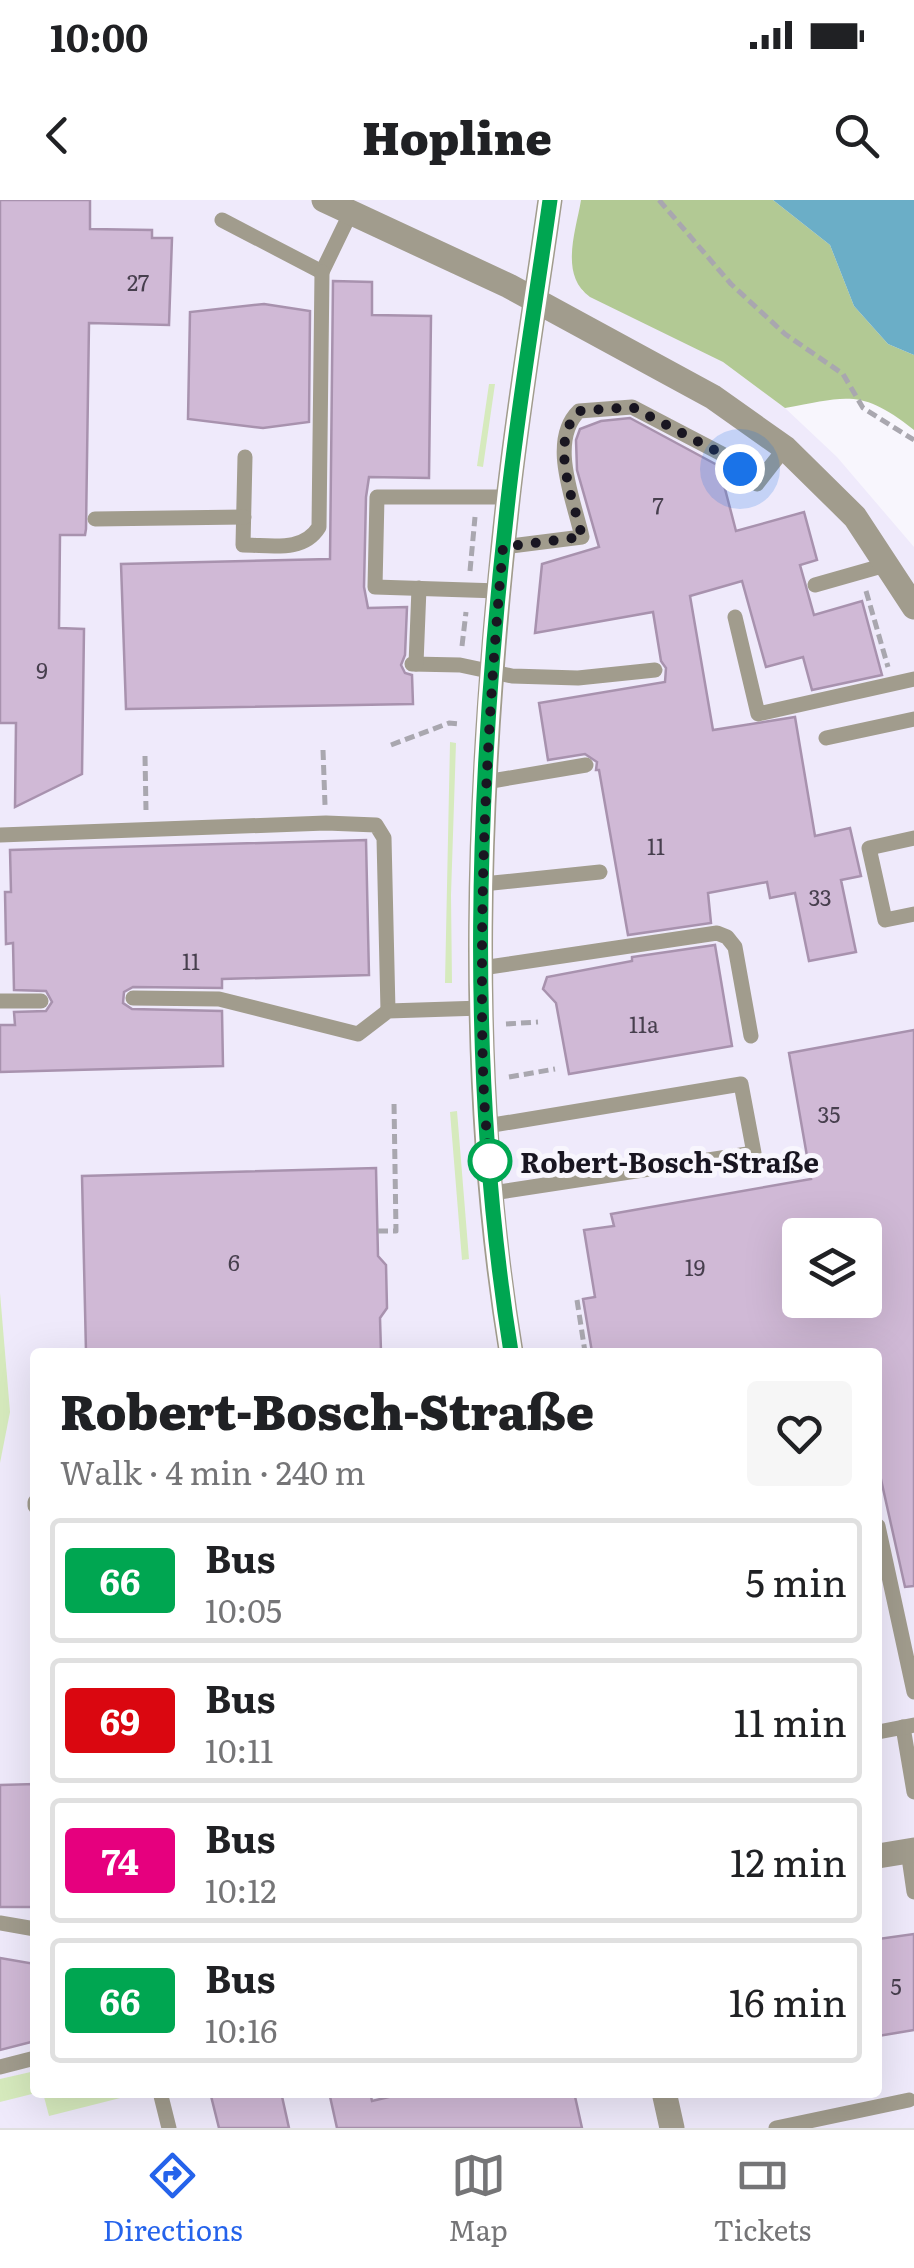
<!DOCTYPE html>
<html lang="en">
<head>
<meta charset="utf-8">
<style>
	:root { --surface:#fff; --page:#f6f6f6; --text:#202124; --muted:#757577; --line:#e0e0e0; --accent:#2563eb }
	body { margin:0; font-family:Literata,serif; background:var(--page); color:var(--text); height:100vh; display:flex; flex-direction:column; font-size:38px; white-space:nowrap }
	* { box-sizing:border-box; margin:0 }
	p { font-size:32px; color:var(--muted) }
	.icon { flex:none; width:55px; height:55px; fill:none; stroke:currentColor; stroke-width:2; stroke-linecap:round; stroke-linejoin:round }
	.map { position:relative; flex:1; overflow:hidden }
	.details { position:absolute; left:30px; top:1148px; width:852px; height:750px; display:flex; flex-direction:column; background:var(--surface); border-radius:10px; box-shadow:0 10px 40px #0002 }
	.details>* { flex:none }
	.badge { padding:0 20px; border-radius:8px; font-size:35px; line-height:65px }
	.tools { position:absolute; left:782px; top:1018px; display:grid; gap:20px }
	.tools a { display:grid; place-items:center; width:100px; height:100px; border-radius:10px; background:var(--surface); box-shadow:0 10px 40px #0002; font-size:50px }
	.you { position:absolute; width:50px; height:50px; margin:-25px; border:8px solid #fff; border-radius:50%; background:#1a73e8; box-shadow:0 0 0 15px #1a73e833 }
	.map>.badge { position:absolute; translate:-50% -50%; box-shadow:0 0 0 5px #fff }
	.round { display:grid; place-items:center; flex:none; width:105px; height:105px; border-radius:10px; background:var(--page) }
	.headline { display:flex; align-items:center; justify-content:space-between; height:170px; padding:0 30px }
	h1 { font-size:48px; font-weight:800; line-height:75px }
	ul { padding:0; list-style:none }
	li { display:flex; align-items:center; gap:30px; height:125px; margin:0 20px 15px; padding:0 10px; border:5px solid var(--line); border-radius:10px }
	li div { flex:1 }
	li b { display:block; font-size:38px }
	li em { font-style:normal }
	li .badge { min-width:110px; font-weight:700; text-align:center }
	.status { display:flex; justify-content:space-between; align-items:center; height:70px; padding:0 50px; background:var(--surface); direction:ltr }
	.status svg { height:28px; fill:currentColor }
	header { display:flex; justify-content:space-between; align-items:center; height:130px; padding:0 30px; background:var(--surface); font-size:45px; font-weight:800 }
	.menu { display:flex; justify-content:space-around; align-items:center; height:140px; border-top:2px solid var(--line); background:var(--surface); font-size:28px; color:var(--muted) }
	.menu a { display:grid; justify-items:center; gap:5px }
	.menu .current { color:var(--accent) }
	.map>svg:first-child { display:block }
	.built { fill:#efeafb; fill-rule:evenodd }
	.green { fill:#d6eabd }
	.forest { fill:#b2c994 }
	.water { fill:#6baec7 }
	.building { fill:#d0b9d6; stroke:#a892ae; stroke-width:2.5; fill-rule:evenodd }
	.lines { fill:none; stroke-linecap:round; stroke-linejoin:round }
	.path { stroke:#a9a7af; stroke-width:5; stroke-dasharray:10 5; stroke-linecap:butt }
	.lane { stroke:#a19c8d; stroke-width:15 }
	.street { stroke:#a19c8d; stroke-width:25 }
	.line-casing { stroke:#fff; stroke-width:22 }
	.line { stroke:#00a651; stroke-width:15 }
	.walk { stroke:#191621; stroke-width:10; stroke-dasharray:0 18 }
	.stop-dot { fill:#fff; stroke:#00a651; stroke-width:5 }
	.labels { text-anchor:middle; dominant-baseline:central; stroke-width:10; stroke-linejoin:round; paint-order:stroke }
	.number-label { font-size:22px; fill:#473f4e }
	.stop-label { font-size:28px; font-weight:bold; fill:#191621; stroke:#f8f6fd; text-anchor:start }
</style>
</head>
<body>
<div class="status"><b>10:00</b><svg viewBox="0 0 49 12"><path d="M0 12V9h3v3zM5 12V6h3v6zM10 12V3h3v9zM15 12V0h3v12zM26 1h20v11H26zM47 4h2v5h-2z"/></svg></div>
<header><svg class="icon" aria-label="back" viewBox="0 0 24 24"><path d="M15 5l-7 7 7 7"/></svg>Hopline<svg class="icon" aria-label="search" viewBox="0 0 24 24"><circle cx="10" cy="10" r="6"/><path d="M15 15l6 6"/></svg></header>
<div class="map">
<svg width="914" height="1928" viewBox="0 0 914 1928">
	<rect width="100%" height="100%" fill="#f8f6fd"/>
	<!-- built -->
	<path class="built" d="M0 0H581L572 52 582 91 723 162 785 208 837 257 914 347V1928H0ZM800 1035H865V1100H800ZM35 1152H878V1892H35Z"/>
	<!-- green -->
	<g class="green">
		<polygon points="489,184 495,184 483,267 477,266"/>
		<polygon points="450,542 456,543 451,695 452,783 445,783"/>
		<polygon points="457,911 469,1059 462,1060 450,912"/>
		<polygon points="0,1093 10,1212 0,1263"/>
		<polygon points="35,1871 36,1893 0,1902 0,1879"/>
		<polygon points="43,1893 43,1892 140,1893 49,1916"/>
	</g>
	<!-- forest -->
	<path class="forest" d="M581 0H773L830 45 854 106 888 144 914 155V230C861 188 847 197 785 208L723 162 590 97C559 75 576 31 581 0Z"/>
	<!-- water -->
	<polygon class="water" points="773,0 914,0 914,155 888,144 854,106 830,45"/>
	<!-- building -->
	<g class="building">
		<polygon points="0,0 90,0 90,29 152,30 152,38 172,38 169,125 89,123 86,329 85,335 60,335 59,428 84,429 82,574 15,607 16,523 0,523"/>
		<polygon points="333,81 372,82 372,115 431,116 429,278 369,277 366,297 364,387 368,408 407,407 405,455 401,465 405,473 412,475 413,504 126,509 121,364 330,359"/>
		<polygon points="264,104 310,111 309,222 263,228 188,219 190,112"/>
		<polygon points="630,218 719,266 736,331 804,312 817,360 800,365 814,415 862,401 882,475 812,490 803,457 766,467 742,381 690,396 713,530 795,517 815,636 850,628 861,676 841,680 856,752 809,761 795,693 770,698 767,682 708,693 711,723 628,735 599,570 596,570 597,562 585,554 548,560 539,503 665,482 666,468 661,461 653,412 535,433 542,364 599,347 577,270 576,240 580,229 601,221"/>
		<polygon points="366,640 369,775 222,779 222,788 133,787 124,792 123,803 132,809 222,811 223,866 0,872 0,825 15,825 14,812 46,811 52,802 46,791 14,790 13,743 6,744 5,692 11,692 10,650"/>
		<polygon points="715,745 732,846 569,874 556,803 543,789 547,777 632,761 632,757"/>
		<path d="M914 830V1386L905 1387 878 1266V1152H592L583 1099 595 1097 584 1030 614 1026 611 1014 811 979 789 853ZM800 1035H865V1100H800Z"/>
		<polygon points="376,968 378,1056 386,1065 387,1108 380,1118 381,1152 86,1152 82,976"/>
		<polygon points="35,1584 35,1707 0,1707 0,1585"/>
		<polygon points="914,1734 914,1830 878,1836 878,1739"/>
		<polygon points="0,1758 35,1764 35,1841 0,1850"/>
		<polygon points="210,1892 281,1892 289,1928 219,1928"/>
		<polygon points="329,1892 370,1892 372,1901 410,1892 574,1892 582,1928 337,1928"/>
	</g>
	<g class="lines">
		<!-- path -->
		<g class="path">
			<polyline points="659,0 731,84 785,134 843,174 863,208 914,240"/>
			<polyline points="470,371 475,317"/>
			<polyline points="866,391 888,467"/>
			<polyline points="462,446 466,412"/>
			<polyline points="391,545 449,523 461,524"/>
			<polyline points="323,550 325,605"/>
			<polyline points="145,556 146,610"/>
			<polyline points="506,824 538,822"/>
			<polyline points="509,877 555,869"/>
			<polyline points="378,1031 396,1031 394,902"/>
			<polyline points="577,1100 585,1152"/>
		</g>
		<!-- lane -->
		<g class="lane">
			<polyline points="222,20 322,72 350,14"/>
			<path d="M245 257 243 345C271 345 303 353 319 327L322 72"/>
			<polyline points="95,319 244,317"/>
			<path d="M503 347 582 337C574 300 548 241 579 211L632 207 722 254 757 284 785 248"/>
			<polyline points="815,385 889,364"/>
			<polyline points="499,391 375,387 377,297 508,297"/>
			<polyline points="735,417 758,514 914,479"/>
			<polyline points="412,464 460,465 512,476 578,478 655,470"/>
			<polyline points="416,464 419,388"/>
			<polyline points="826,538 914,519"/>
			<polyline points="486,582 586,565"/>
			<polyline points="0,635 326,623 376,625 384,638 388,811"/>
			<polyline points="914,638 869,648 885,720 914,714"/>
			<polyline points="483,684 600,672"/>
			<polyline points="482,768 717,733 727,737 735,747 751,836"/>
			<polyline points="133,798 219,799 358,834 388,811 482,808"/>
			<polyline points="0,801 41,801"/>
			<polyline points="487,926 741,884 754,953 493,993"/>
			<polyline points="35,1302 35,1306"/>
			<polyline points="878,1326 914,1492"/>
			<polyline points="903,1527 914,1592"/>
			<polyline points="878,1532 914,1525"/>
			<polyline points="908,1651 914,1692"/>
			<polyline points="0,1723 35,1729"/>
			<polyline points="0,1867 35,1858"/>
			<polyline points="160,1892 169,1928"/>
			<polyline points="776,1928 909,1900"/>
		</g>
		<!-- street -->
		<g class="street">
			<polyline points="324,0 509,86 713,197 785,248 855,317 914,407"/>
			<path d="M511 1152C465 873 477 581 508 300 519 200 536 100 550 0"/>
			<polyline points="878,1656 914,1650"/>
			<polyline points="664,1892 672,1928"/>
		</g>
	</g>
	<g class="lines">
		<!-- line casing -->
		<g class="line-casing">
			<path id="line" d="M511 1152C466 872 476 581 508 300 519 200 536 100 550 0"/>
		</g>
		<!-- line -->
		<use href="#line" class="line"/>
		<!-- walk -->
		<path class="walk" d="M490 961C481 900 482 814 482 744 483 611 491 480 503 347L582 337C574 300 548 242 579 211L632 207 722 254 740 269"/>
	</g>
	<!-- markers -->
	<circle class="stop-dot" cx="490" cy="961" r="20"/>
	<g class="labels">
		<!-- number labels -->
		<g class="number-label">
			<text x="138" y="81">27</text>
			<text x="658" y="304">7</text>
			<text x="42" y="469">9</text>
			<text x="656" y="645">11</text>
			<text x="820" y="696">33</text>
			<text x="191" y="760">11</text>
			<text x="644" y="823">11a</text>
			<text x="829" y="913">35</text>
			<text x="234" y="1061">6</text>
			<text x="695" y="1066">19</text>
			<text x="896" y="1785">5</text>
		</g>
		<!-- stop labels -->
		<g class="stop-label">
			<text x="520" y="961">Robert-Bosch-Straße</text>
		</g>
	</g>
</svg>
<div class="tools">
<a><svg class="icon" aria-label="layers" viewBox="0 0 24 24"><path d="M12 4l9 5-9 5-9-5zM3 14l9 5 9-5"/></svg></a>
</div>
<div class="you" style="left:740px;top:269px"></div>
<section class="details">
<div class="headline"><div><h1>Robert-Bosch-Straße</h1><p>Walk · 4 min · 240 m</p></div><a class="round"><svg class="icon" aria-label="heart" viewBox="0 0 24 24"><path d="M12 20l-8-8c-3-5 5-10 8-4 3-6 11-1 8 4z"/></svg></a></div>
<ul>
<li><span class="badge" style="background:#00a651;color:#fff">66</span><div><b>Bus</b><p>10:05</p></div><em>5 min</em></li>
<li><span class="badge" style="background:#da0710;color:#fff">69</span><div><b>Bus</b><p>10:11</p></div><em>11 min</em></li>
<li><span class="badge" style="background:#e6007e;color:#fff">74</span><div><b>Bus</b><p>10:12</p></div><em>12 min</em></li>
<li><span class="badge" style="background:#00a651;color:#fff">66</span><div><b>Bus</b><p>10:16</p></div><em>16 min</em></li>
</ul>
</section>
</div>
<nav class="menu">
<a class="current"><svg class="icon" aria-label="directions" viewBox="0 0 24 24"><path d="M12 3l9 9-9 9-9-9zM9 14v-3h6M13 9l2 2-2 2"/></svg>Directions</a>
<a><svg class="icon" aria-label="map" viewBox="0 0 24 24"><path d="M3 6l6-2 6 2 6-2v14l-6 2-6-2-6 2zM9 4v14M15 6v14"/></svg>Map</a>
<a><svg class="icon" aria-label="tickets" viewBox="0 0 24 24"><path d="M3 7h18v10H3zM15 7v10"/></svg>Tickets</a>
</nav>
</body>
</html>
